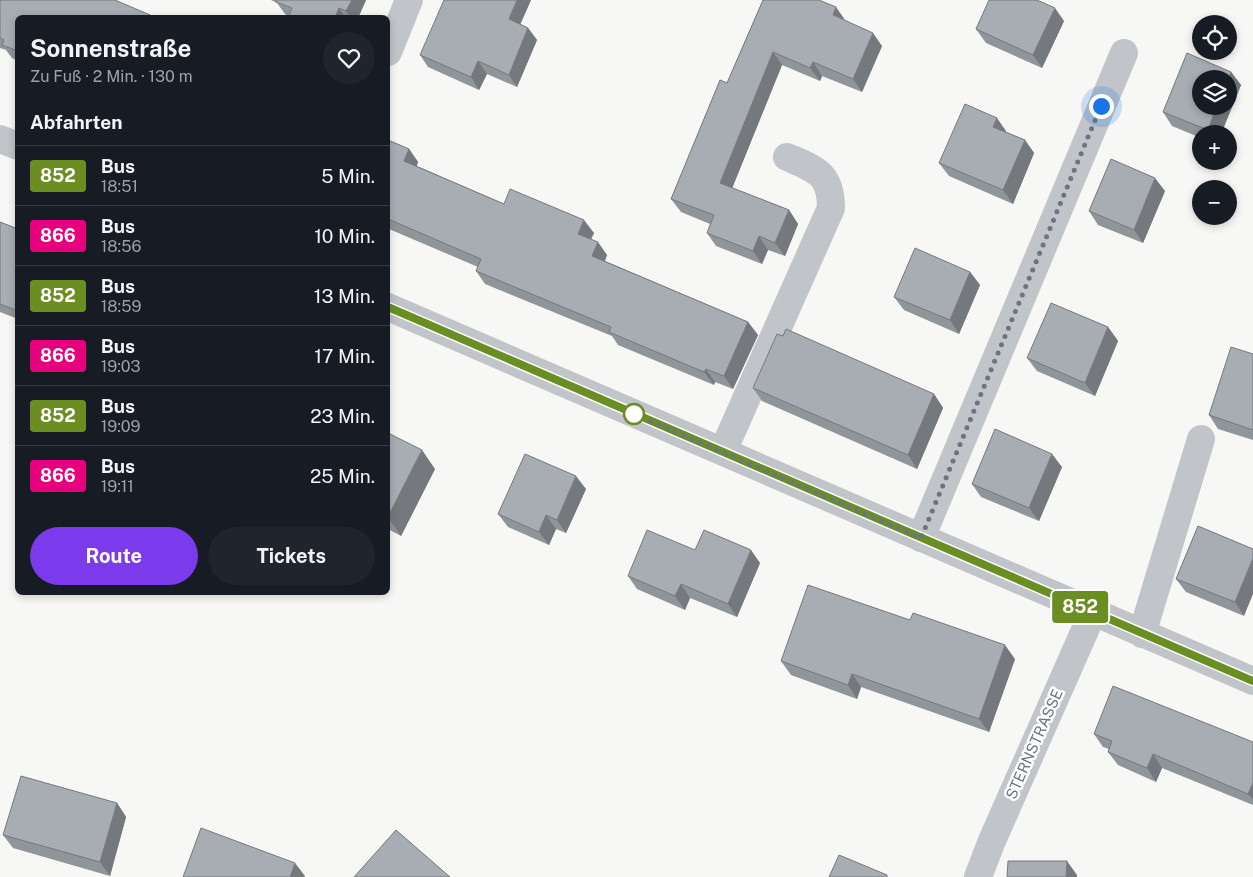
<!DOCTYPE html>
<html lang="de">
<head>
<meta charset="utf-8">
<style>
	:root { --surface:#171b24; --page:#20242c; --text:#f1f3f6; --muted:#9ea1a6; --line:#363941; --accent:#7c3aed }
	body { margin:0; font-family:"Public Sans",sans-serif; background:var(--page); color:var(--text); height:100vh; display:flex; flex-direction:column; font-size:19px; white-space:nowrap }
	* { box-sizing:border-box; margin:0 }
	p { font-size:16px; color:var(--muted) }
	.icon { flex:none; width:28px; height:28px; fill:none; stroke:currentColor; stroke-width:2; stroke-linecap:round; stroke-linejoin:round }
	.map { position:relative; flex:1; overflow:hidden }
	.drawer { position:absolute; left:15px; top:15px; width:375px; height:580px; display:flex; flex-direction:column; background:var(--surface); border-radius:8px; box-shadow:0 2px 8px #0003 }
	.drawer>* { flex:none }
	.badge { padding:0 10px; border-radius:4px; font-size:18px; line-height:32px }
	.controls { position:absolute; left:1192px; top:15px; display:grid; gap:10px }
	.controls a { display:grid; place-items:center; width:45px; height:45px; border-radius:50%; background:var(--surface); box-shadow:0 2px 8px #0003; font-size:25px }
	.you { position:absolute; width:25px; height:25px; margin:-12px; border:4px solid #fff; border-radius:50%; background:#1a73e8; box-shadow:0 0 0 8px #1a73e833 }
	.map>.badge { position:absolute; translate:-50% -50%; box-shadow:0 0 0 2px #fff }
	h2 { padding:0 15px; font-size:19px; line-height:45px }
	.round { display:grid; place-items:center; flex:none; width:52px; height:52px; border-radius:26px; background:var(--page) }
	.head { display:flex; align-items:center; justify-content:space-between; height:85px; padding:0 15px }
	h1 { font-size:24px; font-weight:700; line-height:38px }
	.action { display:flex; gap:10px; margin-top:auto; padding:10px 15px }
	.action a { flex:1; height:58px; border-radius:30px; background:var(--accent); color:#fff; font-size:20px; font-weight:700; line-height:58px; text-align:center }
	.action a+a { background:var(--page); color:var(--text) }
	ul { padding:0; list-style:none }
	li { display:flex; align-items:center; gap:15px; height:60px; padding:0 15px; border-top:1px solid var(--line) }
	li div { flex:1 }
	li b { display:block; font-size:19px }
	li em { font-style:normal }
	li .badge { min-width:55px; font-weight:700; text-align:center }
	.map>svg:first-child { display:block }
	.lines { fill:none; stroke-linecap:round; stroke-linejoin:round }
	.minor { stroke:#c1c4c8; stroke-width:28 }
	.wall { fill:#90959a }
	.shaded-wall { fill:#75797d }
	.building { fill:#a7adb3; stroke:#75797d }
	.line-casing { stroke:#fff; stroke-width:11 }
	.line { stroke:#6b8e23; stroke-width:8 }
	.walk { stroke:#6a7582; stroke-width:5; stroke-dasharray:0 9 }
	.stop-dot { fill:#fff; stroke:#6b8e23; stroke-width:2.5 }
	.labels { text-anchor:middle; dominant-baseline:central; stroke-width:5; stroke-linejoin:round; paint-order:stroke }
	.street-label { font-size:15px; fill:#6a7582; stroke:#fff }
</style>
</head>
<body>
<div class="map">
<svg width="1253" height="877" viewBox="0 0 1253 877">
	<rect width="100%" height="100%" fill="#f7f7f5"/>
	<g class="lines">
		<!-- minor -->
		<g class="minor">
			<polyline points="388,52 409,0"/>
			<polyline points="0,139 18,146"/>
			<polyline points="388,307 1253,681"/>
			<path d="M723 451 831 208C831 173 815 169 787 157"/>
			<polyline points="921,538 1124,53"/>
			<polyline points="1142,634 1201,439"/>
			<polyline points="978,877 991,843 1093,612"/>
		</g>
	</g>
	<!-- wall -->
	<g class="wall">
		<polygon points="0,0 18,18 18,61 12,58 6,50 0,48"/>
		<polygon points="271,0 366,0 358,18 288,18 288,16 285,14 277,3"/>
		<polygon points="531,0 520,24 528,28 537,40 517,87 487,74 479,90 428,67 420,55"/>
		<polygon points="763,0 845,21 882,46 862,92 822,76 820,81 782,65 732,188 789,210 798,224 785,256 768,250 762,264 716,246 707,233 710,224 681,212 671,199 727,83"/>
		<polygon points="1064,21 1042,68 986,43 976,29"/>
		<polygon points="1231,72 1241,85 1221,134 1201,134 1201,138 1172,126 1163,112"/>
		<polygon points="1006,131 1006,132 1025,140 1034,153 1013,204 949,176 939,163"/>
		<polygon points="388,140 409,149 418,162 417,166 504,204 594,233 591,239 607,255 605,261 748,322 758,335 733,389 715,382 714,385 618,345 612,336 485,284 476,271 478,267 389,229 388,226"/>
		<polygon points="1165,191 1143,243 1098,225 1089,211"/>
		<polygon points="0,222 18,229 18,319 0,312"/>
		<polygon points="970,272 980,285 959,334 904,310 894,297"/>
		<polygon points="1108,327 1118,341 1095,396 1037,371 1027,358"/>
		<polygon points="1253,354 1253,440 1218,429 1209,415"/>
		<polygon points="753,388 934,394 943,408 917,469 762,401"/>
		<polygon points="388,433 435,469 401,536 388,529"/>
		<polygon points="1062,467 1039,521 981,497 972,484"/>
		<polygon points="586,489 566,533 556,529 549,545 508,527 498,514"/>
		<polygon points="1198,526 1244,616 1186,592 1176,579"/>
		<polygon points="695,550 760,563 737,617 690,598 685,610 637,589 628,576"/>
		<polygon points="1015,659 989,732 861,687 857,699 791,675 781,661"/>
		<polygon points="1094,734 1253,742 1253,805 1162,768 1156,782 1118,765 1108,752 1109,749 1103,747"/>
		<polygon points="117,803 126,817 110,876 13,848 3,835"/>
	</g>
	<!-- shaded-wall -->
	<g class="shaded-wall">
		<polygon points="352,0 366,0 358,18 351,18 346,11"/>
		<polygon points="517,0 531,0 517,32 509,19"/>
		<polygon points="836,7 845,20 833,15"/>
		<polygon points="339,8 346,18 335,18"/>
		<polygon points="1055,8 1064,21 1042,68 1033,55"/>
		<polygon points="528,28 537,40 517,87 509,75"/>
		<polygon points="873,33 882,46 862,92 853,79"/>
		<polygon points="773,52 782,65 729,196 720,183"/>
		<polygon points="478,61 487,74 479,90 471,77"/>
		<polygon points="813,62 822,76 820,81 810,68"/>
		<polygon points="1231,72 1241,85 1221,134 1210,134 1208,130 1217,106 1229,106 1229,79"/>
		<polygon points="997,118 1006,131 1003,140 993,127"/>
		<polygon points="1025,140 1034,153 1013,204 1003,190"/>
		<polygon points="409,149 418,162 413,174 404,161"/>
		<polygon points="1155,178 1165,191 1143,243 1134,230"/>
		<polygon points="789,210 798,224 785,256 775,243"/>
		<polygon points="584,220 594,233 587,247 578,234"/>
		<polygon points="759,236 768,250 762,264 753,251"/>
		<polygon points="598,242 607,255 601,269 592,256"/>
		<polygon points="970,272 980,285 959,334 950,320"/>
		<polygon points="748,322 758,335 733,389 724,376"/>
		<polygon points="1108,327 1118,341 1095,396 1085,383"/>
		<polygon points="706,369 715,382 714,385 704,372"/>
		<polygon points="934,394 943,408 917,469 908,455"/>
		<polygon points="422,450 435,469 401,536 388,517"/>
		<polygon points="1052,454 1062,467 1039,521 1029,508"/>
		<polygon points="576,476 586,489 566,533 557,520"/>
		<polygon points="546,515 556,529 549,545 539,532"/>
		<polygon points="751,550 760,563 737,617 728,604"/>
		<polygon points="1253,558 1253,594 1244,616 1235,602"/>
		<polygon points="681,584 690,598 685,610 675,596"/>
		<polygon points="1005,645 1015,659 989,732 979,719"/>
		<polygon points="852,674 861,687 857,699 848,685"/>
		<polygon points="1153,754 1162,768 1156,782 1147,768"/>
		<polygon points="1253,783 1253,800 1248,794"/>
		<polygon points="117,803 126,817 110,876 100,862"/>
		<polygon points="1067,861 1077,875 1077,877 1066,877"/>
		<polygon points="295,863 305,876 304,877 290,877"/>
	</g>
	<!-- building -->
	<g class="building">
		<polygon points="0,0 115,0 157,18 18,18 18,51 2,45 4,40 0,38"/>
		<polygon points="277,0 352,0 346,11 339,8 335,18 288,18 292,8 276,2"/>
		<polygon points="444,0 517,0 509,19 528,28 509,75 478,61 471,77 420,55"/>
		<polygon points="763,0 819,0 836,7 833,15 873,33 853,79 813,62 810,68 773,52 720,183 789,210 775,243 759,236 753,251 707,233 714,215 671,199 720,80 727,83"/>
		<polygon points="989,0 1037,0 1055,8 1033,55 976,29"/>
		<polygon points="1187,53 1231,72 1229,79 1201,79 1201,106 1217,106 1208,130 1163,112"/>
		<polygon points="965,104 997,118 993,127 1025,140 1003,190 939,163"/>
		<polygon points="388,140 409,149 404,161 504,204 510,189 584,220 578,234 598,242 592,256 748,322 724,376 706,369 704,372 609,332 611,327 476,271 481,259 388,219"/>
		<polygon points="1111,159 1155,178 1134,230 1089,211"/>
		<polygon points="0,222 18,229 18,311 0,304"/>
		<polygon points="915,248 970,272 950,320 894,297"/>
		<polygon points="1051,303 1108,327 1085,383 1027,358"/>
		<polygon points="786,329 934,394 908,455 753,388 777,334 783,336"/>
		<polygon points="1231,347 1253,354 1253,430 1209,415"/>
		<polygon points="995,429 1052,454 1029,508 972,484"/>
		<polygon points="388,433 422,450 388,517"/>
		<polygon points="525,454 576,476 557,520 546,515 539,532 498,514"/>
		<polygon points="1198,526 1253,549 1253,558 1235,602 1176,579"/>
		<polygon points="647,530 695,550 704,530 751,550 728,604 681,584 675,596 628,576"/>
		<polygon points="808,585 910,620 913,613 1005,645 979,719 852,674 848,685 781,661"/>
		<polygon points="1113,686 1253,742 1253,783 1248,794 1153,754 1147,768 1108,752 1112,741 1094,734"/>
		<polygon points="21,776 117,803 100,862 3,835"/>
		<polygon points="201,828 295,863 290,877 183,877"/>
		<polygon points="396,830 450,877 354,877"/>
		<polygon points="839,855 887,875 887,877 829,877"/>
		<polygon points="1008,861 1067,861 1066,877 1007,877"/>
	</g>
	<g class="lines">
		<!-- line casing -->
		<g class="line-casing">
			<polyline id="line" points="388,307 1253,681"/>
		</g>
		<!-- line -->
		<use href="#line" class="line"/>
		<!-- walk -->
		<polyline class="walk" points="634,414 921,538 1101,106"/>
	</g>
	<!-- markers -->
	<circle class="stop-dot" cx="634" cy="414" r="10"/>
	<g class="labels">
		<!-- street labels -->
		<g class="street-label">
			<text transform="translate(1034 744) rotate(-66)">STERNSTRASSE</text>
		</g>
	</g>
</svg>
<div class="controls">
<a><svg class="icon" aria-label="locate" viewBox="0 0 24 24"><circle cx="12" cy="12" r="6"/><path d="M12 2v4M12 18v4M2 12h4M18 12h4"/></svg></a>
<a><svg class="icon" aria-label="layers" viewBox="0 0 24 24"><path d="M12 4l9 5-9 5-9-5zM3 14l9 5 9-5"/></svg></a>
<a>+</a>
<a>−</a>
</div>
<div class="you" style="left:1101px;top:106px"></div>
<b class="badge" style="left:1080px;top:607px;background:#6b8e23;color:#fff">852</b>
<section class="drawer">
<div class="head"><div><h1>Sonnenstraße</h1><p>Zu Fuß · 2 Min. · 130 m</p></div><a class="round"><svg class="icon" aria-label="heart" viewBox="0 0 24 24"><path d="M12 20l-8-8c-3-5 5-10 8-4 3-6 11-1 8 4z"/></svg></a></div>
<h2>Abfahrten</h2>
<ul>
<li><span class="badge" style="background:#6b8e23;color:#fff">852</span><div><b>Bus</b><p>18:51</p></div><em>5 Min.</em></li>
<li><span class="badge" style="background:#e6007e;color:#fff">866</span><div><b>Bus</b><p>18:56</p></div><em>10 Min.</em></li>
<li><span class="badge" style="background:#6b8e23;color:#fff">852</span><div><b>Bus</b><p>18:59</p></div><em>13 Min.</em></li>
<li><span class="badge" style="background:#e6007e;color:#fff">866</span><div><b>Bus</b><p>19:03</p></div><em>17 Min.</em></li>
<li><span class="badge" style="background:#6b8e23;color:#fff">852</span><div><b>Bus</b><p>19:09</p></div><em>23 Min.</em></li>
<li><span class="badge" style="background:#e6007e;color:#fff">866</span><div><b>Bus</b><p>19:11</p></div><em>25 Min.</em></li>
</ul>
<div class="action"><a>Route</a><a>Tickets</a></div>
</section>
</div>
</body>
</html>
